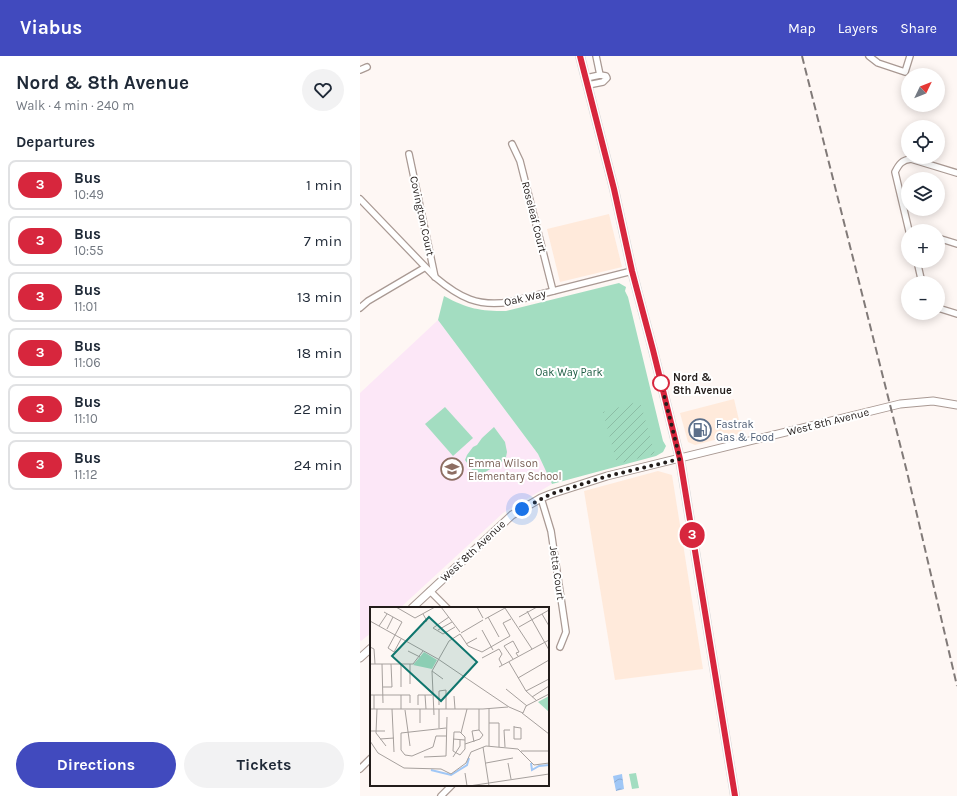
<!DOCTYPE html>
<html lang="en">
<head>
<meta charset="utf-8">
<style>
	:root { --surface:#fff; --page:#f2f2f3; --text:#1f2937; --muted:#747a83; --line:#e0e1e3; --accent:#414abe }
	body { margin:0; font-family:Karla,sans-serif; background:var(--page); color:var(--text); height:100vh; display:flex; flex-direction:column; font-size:15px; white-space:nowrap }
	* { box-sizing:border-box; margin:0 }
	p { font-size:13px; color:var(--muted) }
	.icon { flex:none; width:22px; height:22px; fill:none; stroke:currentColor; stroke-width:2; stroke-linecap:round; stroke-linejoin:round }
	.map { position:relative; flex:1; overflow:hidden }
	.drawer { display:flex; flex-direction:column; background:var(--surface); width:360px }
	.drawer>* { flex:none }
	.badge { padding:0 8px; border-radius:13px; font-size:14px; line-height:26px }
	.needle { width:26px; rotate:47deg }
	.controls { position:absolute; left:541px; top:12px; display:grid; gap:8px }
	.controls a { display:grid; place-items:center; width:44px; height:44px; border-radius:50%; background:var(--surface); box-shadow:0 2px 10px #0003; font-size:20px }
	.you { position:absolute; width:20px; height:20px; margin:-10px; border:3px solid #fff; border-radius:50%; background:#1a73e8; box-shadow:0 0 0 6px #1a73e833 }
	.map>.badge { position:absolute; translate:-50% -50%; box-shadow:0 0 0 2px #fff }
	h2 { padding:0 16px; font-size:15px; line-height:36px }
	.round { display:grid; place-items:center; flex:none; width:42px; height:42px; border-radius:21px; background:var(--page) }
	.summary { display:flex; align-items:center; justify-content:space-between; height:68px; padding:0 16px }
	h1 { font-size:19px; font-weight:700; line-height:30px }
	.cta { display:flex; gap:8px; margin-top:auto; padding:8px 16px }
	.cta a { flex:1; height:46px; border-radius:24px; background:var(--accent); color:#fff; font-size:16px; font-weight:700; line-height:46px; text-align:center }
	.cta a+a { background:var(--page); color:var(--text) }
	ul { padding:0; list-style:none }
	li { display:flex; align-items:center; gap:12px; height:50px; margin:0 8px 6px; padding:0 8px; border:2px solid var(--line); border-radius:8px }
	li div { flex:1 }
	li b { display:block; font-size:15px }
	li em { font-style:normal }
	li .badge { min-width:44px; font-weight:700; text-align:center }
	header { display:flex; align-items:center; gap:24px; box-sizing:border-box; height:56px; padding:0 20px; background:var(--accent); color:#fff }
	header strong { font-size:19px }
	nav { display:flex; gap:22px; margin-inline-start:auto; font-size:14px }
	main { display:flex; flex:1; min-height:0 }
	.map>svg:first-child { display:block }
	.commercial { fill:#ffeadb }
	.education { fill:#fce7f7 }
	.green { fill:#a3ddc1 }
	.garden { fill:url(#garden-furrows) }
	.water { fill:url(#water-waves) }
	.lines { fill:none; stroke-linecap:round; stroke-linejoin:round }
	.minor-casing { stroke:#a99993; stroke-width:8 }
	.tertiary-casing { stroke:#a99993; stroke-width:9 }
	.primary-casing { stroke:#d7d6d6; stroke-width:10 }
	.minor { stroke:#fff; stroke-width:5.5 }
	.tertiary { stroke:#fff; stroke-width:7 }
	.primary { stroke:#fed0fd; stroke-width:8 }
	.rail { stroke:#817a78; stroke-width:2; stroke-dasharray:8 4; stroke-linecap:butt }
	.line-casing { stroke:#fff; stroke-width:9 }
	.line { stroke:#d7263d; stroke-width:6 }
	.walk { stroke:#231d1b; stroke-width:4; stroke-dasharray:0 7.2 }
	.stop-dot { fill:#fff; stroke:#d7263d; stroke-width:2 }
	.labels { text-anchor:middle; dominant-baseline:central; stroke-width:4; stroke-linejoin:round; paint-order:stroke }
	.street-label { font-size:11px; fill:#231d1b; stroke:#fff }
	.park-label { font-size:11px; fill:#1f5e45; stroke:#fff }
	.stop-label { font-size:11px; font-weight:bold; fill:#231d1b; stroke:#fff; text-anchor:start }
	.service-label { font-size:11px; fill:#4e5e75; stroke:#fff; text-anchor:start }
	.education-label { font-size:11px; fill:#785e54; stroke:#fff; text-anchor:start }
	.inset-river { fill:none; stroke:#a0c7f6; stroke-width:2 }
	.inset-road { fill:none; stroke:#a6a09d; stroke-width:1 }
	.view { fill:#0f766e; fill-opacity:0.15; stroke:#0f766e; stroke-width:2 }
	.inset-edge { fill:none; stroke:#231d1b; stroke-width:2 }
</style>
</head>
<body>
<header>
<strong>Viabus</strong>
<nav><a>Map</a><a>Layers</a><a>Share</a></nav>
</header>
<main>
<section class="drawer">
<div class="summary"><div><h1>Nord &amp; 8th Avenue</h1><p>Walk · 4 min · 240 m</p></div><a class="round"><svg class="icon" aria-label="heart" viewBox="0 0 24 24"><path d="M12 20l-8-8c-3-5 5-10 8-4 3-6 11-1 8 4z"/></svg></a></div>
<h2>Departures</h2>
<ul>
<li><span class="badge" style="background:#d7263d;color:#fff">3</span><div><b>Bus</b><p>10:49</p></div><em>1 min</em></li>
<li><span class="badge" style="background:#d7263d;color:#fff">3</span><div><b>Bus</b><p>10:55</p></div><em>7 min</em></li>
<li><span class="badge" style="background:#d7263d;color:#fff">3</span><div><b>Bus</b><p>11:01</p></div><em>13 min</em></li>
<li><span class="badge" style="background:#d7263d;color:#fff">3</span><div><b>Bus</b><p>11:06</p></div><em>18 min</em></li>
<li><span class="badge" style="background:#d7263d;color:#fff">3</span><div><b>Bus</b><p>11:10</p></div><em>22 min</em></li>
<li><span class="badge" style="background:#d7263d;color:#fff">3</span><div><b>Bus</b><p>11:12</p></div><em>24 min</em></li>
</ul>
<div class="cta"><a>Directions</a><a>Tickets</a></div>
</section>
<div class="map">
<svg width="597" height="740" viewBox="0 0 597 740">
	<defs>
		<pattern id="garden-furrows" width="10" height="10" patternUnits="userSpaceOnUse"><rect width="10" height="10" fill="#a3ddc1"/><path d="M-1 1l2-2M0 10L10 0M9 11l2-2" fill="none" stroke="#8cbda5"/></pattern>
		<pattern id="water-waves" width="16" height="10" patternUnits="userSpaceOnUse"><rect width="16" height="10" fill="#a0c7f6"/><path d="M0 5q4-4 8 0t8 0" fill="none" stroke="#8aaad2"/></pattern>
	</defs>
	<rect width="100%" height="100%" fill="#fef7f4"/>
	<!-- commercial -->
	<g class="commercial">
		<polygon points="249,158 262,211 200,226 187,173"/>
		<polygon points="374,343 382,377 335,389 328,386 320,357"/>
		<polygon points="298,415 312,419 343,613 255,624 224,435"/>
	</g>
	<!-- education -->
	<polygon class="education" points="78,264 178,398 192,428 143,457 40,552 11,552 11,577 1,585 0,584 0,337"/>
	<!-- green -->
	<g class="green">
		<path d="M259 227 266 231 265 235 268 241 303 385 306 390 303 396 296 400 192 428 178 398 78 264 84 240C108 253 120 255 146 255Z"/>
		<polygon points="85,351 113,382 93,400 65,368"/>
		<polygon points="134,371 145,386 147,396 146,401 142,406 117,421 105,404 107,399 113,391 117,389 122,382"/>
		<polygon points="276,717 279,732 272,733 269,718"/>
	</g>
	<!-- garden -->
	<polygon class="garden" points="280,345 295,398 257,408 243,356"/>
	<!-- water -->
	<polygon class="water" points="262,718 264,733 256,735 253,720"/>
	<g class="lines">
		<!-- minor casing -->
		<g class="minor-casing">
			<g id="minor">
				<polyline points="236,0 240,19"/>
				<polyline points="509,0 518,7 545,16 550,0"/>
				<polyline points="0,14 7,11"/>
				<polyline points="226,22 240,19 246,20 247,22 243,26 228,29"/>
				<polyline points="152,88 160,105 193,235"/>
				<polyline points="49,98 75,221"/>
				<path d="M0 143 75 221C100 242 118 251 150 246L272 215"/>
				<path d="M549 175 535 116C539 108 542 104 551 103L597 117"/>
				<polyline points="578,182 597,188"/>
				<polyline points="557,205 562,227"/>
				<polyline points="0,252 8,245 64,212"/>
				<polyline points="578,252 597,258"/>
				<polyline points="181,442 191,475 206,576 200,591"/>
				<polyline points="70,535 87,552"/>
				<polyline points="0,713 11,702"/>
				<polyline points="81,740 92,729"/>
			</g>
		</g>
		<!-- tertiary casing -->
		<g class="tertiary-casing">
			<g id="tertiary">
				<polyline points="52,552 152,459 181,442 191,438 247,420 540,348 573,345 597,349"/>
				<polyline points="0,602 11,592"/>
			</g>
		</g>
		<!-- primary casing -->
		<g class="primary-casing">
			<polyline id="primary" points="220,0 254,133 272,215 293,294 320,403 375,740"/>
		</g>
		<!-- minor -->
		<use href="#minor" class="minor"/>
		<!-- tertiary -->
		<use href="#tertiary" class="tertiary"/>
		<!-- primary -->
		<use href="#primary" class="primary"/>
		<!-- rail -->
		<polyline class="rail" points="442,0 547,416 597,630"/>
	</g>
	<g class="lines">
		<!-- line casing -->
		<g class="line-casing">
			<polyline id="line" points="220,0 254,133 272,215 293,294 320,403 375,740"/>
		</g>
		<!-- line -->
		<use href="#line" class="line"/>
		<!-- walk -->
		<polyline class="walk" points="162,453 191,438 248,420 320,403 301,327"/>
	</g>
	<!-- icons -->
	<defs>
		<g id="fuel-ring" transform="scale(1.15)"><circle r="9.5" fill="#fff" stroke="#5c6f8a" stroke-width="1.5"/><path d="M-5.5-6h7V0h2V4h1.3V-2.5L3-4.5l.8-.8L6-3V5H2.5V1h-1V6h-7ZM-4.2-4.7v3.2H.2V-4.7Z" fill="#5c6f8a"/></g>
		<g id="school-ring" transform="scale(1.15)"><circle r="9.5" fill="#fff" stroke="#8d6e63" stroke-width="1.5"/><path d="M0-5L7-2L0 1L-7-2ZM-4 1L0 2.5L4 1V4Q0 6-4 4Z" fill="#8d6e63"/></g>
	</defs>
	<g fill-rule="evenodd">
		<use href="#fuel-ring" x="340" y="374"/>
		<use href="#school-ring" x="92" y="413"/>
	</g>
	<!-- markers -->
	<circle class="stop-dot" cx="301" cy="327" r="8"/>
	<g class="labels">
		<!-- street labels -->
		<g class="street-label">
			<text transform="translate(62 160) rotate(78)">Covington Court</text>
			<text transform="translate(174 161) rotate(76)">Roseleaf Court</text>
			<text transform="translate(165 242) rotate(-13)">Oak Way</text>
			<text transform="translate(468 366) rotate(-14)">West 8th Avenue</text>
			<text transform="translate(113 495) rotate(-43)">West 8th Avenue</text>
			<text transform="translate(197 517) rotate(82)">Jetta Court</text>
		</g>
		<!-- park labels -->
		<g class="park-label">
			<text x="209" y="316">Oak Way Park</text>
		</g>
		<!-- stop labels -->
		<g class="stop-label">
			<text x="313" y="321">Nord &amp;<tspan x="313" dy="13">8th Avenue</tspan></text>
		</g>
		<!-- service labels -->
		<g class="service-label">
			<text x="356" y="368">Fastrak<tspan x="356" dy="13">Gas &amp; Food</tspan></text>
		</g>
		<!-- education labels -->
		<g class="education-label">
			<text x="108" y="407">Emma Wilson<tspan x="108" dy="13">Elementary School</tspan></text>
		</g>
	</g>
	<!-- overview -->
	<g transform="translate(10 551)">
		<rect width="179" height="179" fill="#fef7f4"/>
		<path d="M54 45 67 53 62 62 43 58ZM179 89 178 99 179 105 168 95Z" fill="#a3ddc1"/>
		<path class="inset-river" d="M161 156 162 163 169 159 179 158M61 163 81 168 97 158 99 151"/>
		<path class="inset-road" d="M26 0 45 11 65 0M71 0 90 25M107 0 113 11M135 1 162 42M157 4 179 43M14 5 32 15 18 41 24 45 31 32M53 7 57 14 53 15M172 7 179 19M79 10 63 21 73 27 85 20M118 10 129 30M149 10 167 0M115 12 135 1M0 14 68 52 139 100 153 106M9 19 17 7M149 20 179 3M17 22 23 10M68 23 82 15M112 23 123 43M91 26 113 13M90 27 98 39 112 45 140 29 133 16 141 12M96 37 107 31M0 40 4 42 5 57M38 44 50 50M112 51 129 42 132 47 129 52 132 58M143 52 134 39 143 34 149 45 146 46 148 49M139 55 156 84 167 94M0 57H43L53 44M12 57 13 96M31 57V80M129 60 179 33M62 64 73 72M148 71 179 53M40 77V57M13 80H22L21 57M136 82 157 99M156 84 179 72M0 88H40V96M31 88V102M55 88 56 102M84 89 85 102M162 90 179 79M48 98V88H62M69 98V84L76 83V102M0 102H113L138 100M4 102V88M7 102 6 126 16 139M22 102 24 145M109 102V123M119 102V139M35 103 40 139M152 106 179 127M153 106 156 99 179 87M64 108 62 64 79 34 90 27M50 116V102M119 116H129V140M144 119V132H151V121L144 120M69 121V102M0 124H15M84 125H90L95 130V142L90 148 83 144ZM91 126 97 102M76 129H66L63 140 42 149 35 148 31 143V126L76 121M10 132 24 131M83 132 95 133M0 134 8 146 34 161 71 162 81 167 96 156 101 145 116 139 148 142 164 158 179 156M104 135 102 124 109 123M95 137 110 132 113 128 109 123M113 140 119 179M135 140 134 123H140M151 144H179M54 150 76 149 77 110M83 150 90 139V133M116 156 143 151M138 156 141 172M95 166 97 179M99 179 179 167"/>
		<path class="view" d="M59 10 107 55 71 94 22 49Z"/>
		<rect width="179" height="179" class="inset-edge"/>
	</g>
</svg>
<div class="controls">
<a><svg class="needle" viewBox="-14 -14 28 28"><path d="M0-13l5 13h-10z" fill="#e53935"/><path d="M0 13l5-13h-10z" fill="#747a83"/></svg></a>
<a><svg class="icon" aria-label="locate" viewBox="0 0 24 24"><circle cx="12" cy="12" r="6"/><path d="M12 2v4M12 18v4M2 12h4M18 12h4"/></svg></a>
<a><svg class="icon" aria-label="layers" viewBox="0 0 24 24"><path d="M12 4l9 5-9 5-9-5zM3 14l9 5 9-5"/></svg></a>
<a>+</a>
<a>−</a>
</div>
<div class="you" style="left:162px;top:453px"></div>
<b class="badge" style="left:332px;top:479px;background:#d7263d;color:#fff">3</b>
</div>
</main>
</body>
</html>
